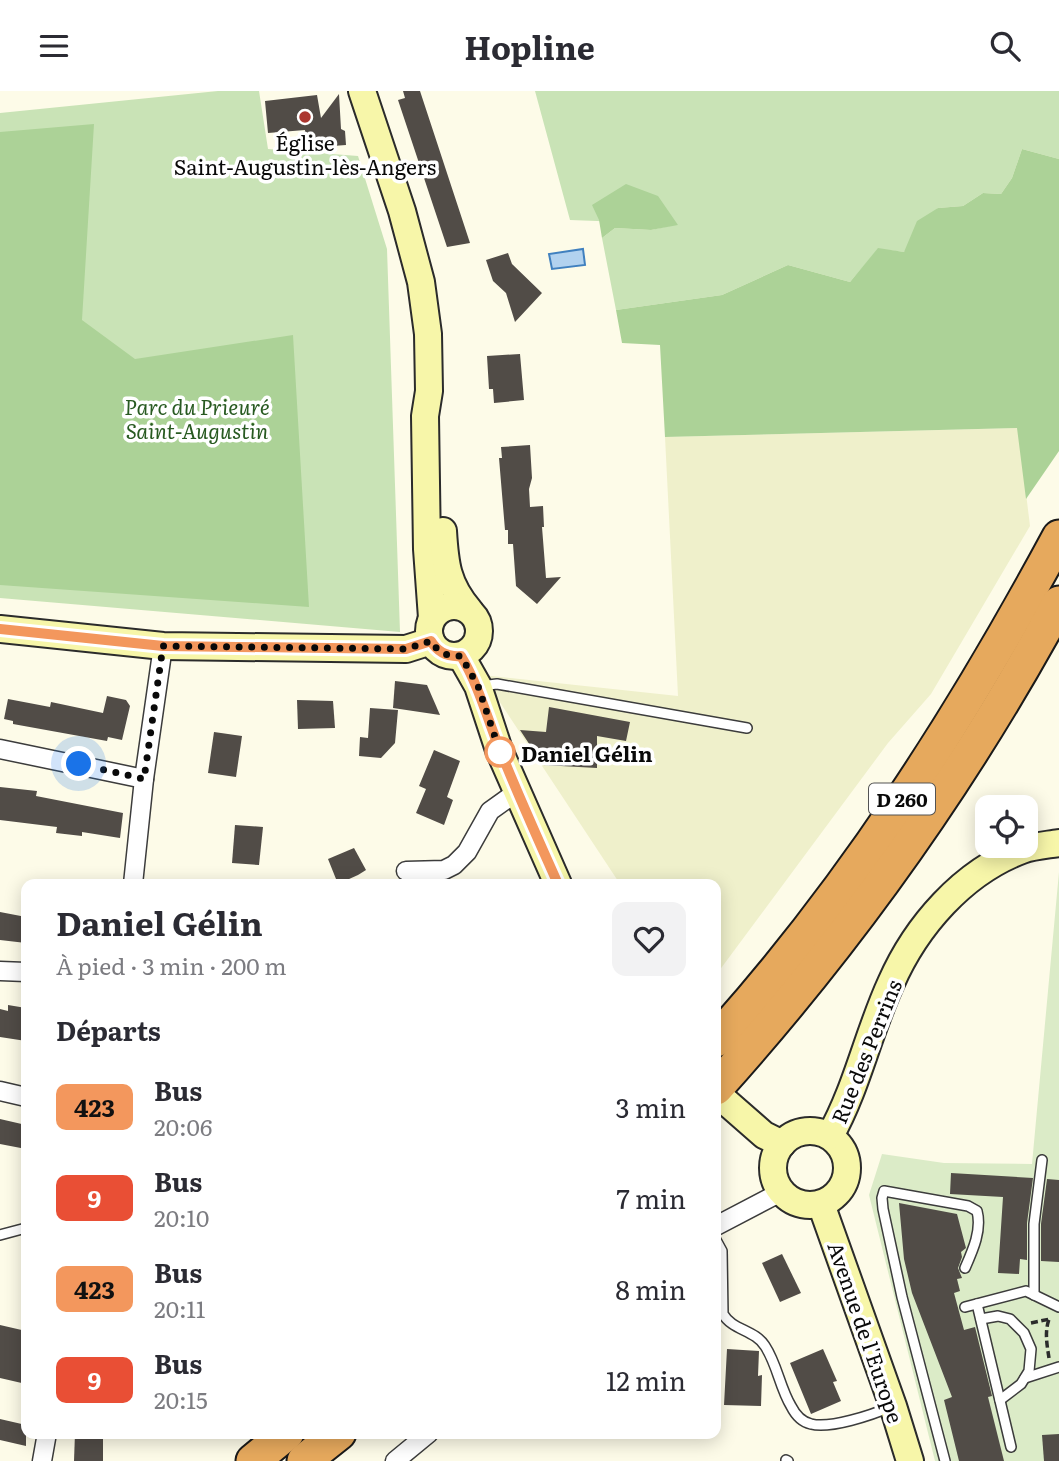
<!DOCTYPE html>
<html lang="fr">
<head>
<meta charset="utf-8">
<style>
	:root { --surface:#fff; --page:#f2f2f3; --text:#2b2b33; --muted:#7c7c81 }
	body { margin:0; font-family:Literata,serif; background:var(--page); color:var(--text); height:100vh; display:flex; flex-direction:column; font-size:26px; white-space:nowrap }
	* { box-sizing:border-box; margin:0 }
	p { font-size:23px; color:var(--muted) }
	.icon { flex:none; width:38px; height:38px; fill:none; stroke:currentColor; stroke-width:2; stroke-linecap:round; stroke-linejoin:round }
	.map { position:relative; flex:1; overflow:hidden }
	.drawer { position:absolute; left:21px; top:788px; width:700px; height:560px; display:flex; flex-direction:column; background:var(--surface); border-radius:14px; box-shadow:0 4px 18px #0003 }
	.drawer>* { flex:none }
	.badge { padding:0 14px; border-radius:10px; font-size:24px; line-height:46px }
	.buttons { position:absolute; left:975px; top:704px; display:grid; gap:14px }
	.buttons a { display:grid; place-items:center; width:63px; height:63px; border-radius:14px; background:var(--surface); box-shadow:0 4px 18px #0003; font-size:35px }
	.you { position:absolute; width:35px; height:35px; margin:-18px; border:5px solid #fff; border-radius:50%; background:#1a73e8; box-shadow:0 0 0 10px #1a73e833 }
	.map>.badge { position:absolute; translate:-50% -50%; box-shadow:0 0 0 4px #fff }
	h2 { padding:0 35px; font-size:26px; line-height:63px }
	.round { display:grid; place-items:center; flex:none; width:74px; height:74px; border-radius:14px; background:var(--page) }
	.overview { display:flex; align-items:center; justify-content:space-between; height:119px; padding:0 35px }
	h1 { font-size:33px; font-weight:700; line-height:52px }
	ul { padding:0; list-style:none }
	li { display:flex; align-items:center; gap:21px; height:91px; padding:0 35px }
	li div { flex:1 }
	li b { display:block; font-size:26px }
	li em { font-style:normal }
	li .badge { min-width:77px; font-weight:700; text-align:center }
	header { display:flex; justify-content:space-between; align-items:center; height:91px; padding:0 35px; background:var(--surface); font-size:32px; font-weight:700 }
	.map>svg:first-child { display:block }
	.farmland { fill:#eff0cb }
	.green { fill:#c9e3b6 }
	.forest { fill:#acd297 }
	.pitch { fill:#dbebc7 }
	.water { fill:#b2d2ef; stroke:#4080bf; stroke-width:2 }
	.building { fill:#514c47 }
	.lines { fill:none; stroke-linecap:round; stroke-linejoin:round }
	.lane-casing { stroke:#3c3c3c; stroke-width:12 }
	.street-casing { stroke:#3c3c3c; stroke-width:21 }
	.secondary-casing { stroke:#2b2b2b; stroke-width:30 }
	.highway-casing { stroke:#1a1a1a; stroke-width:37 }
	.path { stroke:#2b2b2b; stroke-width:3.5; stroke-dasharray:7 3.5; stroke-linecap:butt }
	.lane { stroke:#fff; stroke-width:9 }
	.street { stroke:#fff; stroke-width:18 }
	.secondary { stroke:#f7f6a9; stroke-width:26 }
	.highway { stroke:#e6a95d; stroke-width:33 }
	.line-casing { stroke:#fff; stroke-width:16 }
	.line { stroke:#f3975d; stroke-width:10 }
	.walk { stroke:#090909; stroke-width:7; stroke-dasharray:0 12.6 }
	.poi-dot { fill:#ab3630; stroke:#fff; stroke-width:2.5 }
	.stop-dot { fill:#fff; stroke:#f3975d; stroke-width:3.5 }
	.labels { text-anchor:middle; dominant-baseline:central; stroke-width:7; stroke-linejoin:round; paint-order:stroke }
	.shield { fill:#fff; stroke:#535353; stroke-width:2 }
	.shield-label { font-size:19px; font-weight:bold; fill:#090909 }
	.poi-label { font-size:21px; fill:#090909; stroke:#fff }
	.park-label { font-size:21px; font-style:italic; fill:#285a21; stroke:#fff }
	.stop-label { font-size:21px; font-weight:bold; fill:#090909; stroke:#fff; text-anchor:start }
	.street-label { font-size:21px; fill:#090909; stroke:#fff }
</style>
</head>
<body>
<header><svg class="icon" aria-label="menu" viewBox="0 0 24 24"><path d="M4 6h16M4 12h16M4 18h16"/></svg>Hopline<svg class="icon" aria-label="search" viewBox="0 0 24 24"><circle cx="10" cy="10" r="6"/><path d="M15 15l6 6"/></svg></header>
<div class="map">
<svg width="1059" height="1370" viewBox="0 0 1059 1370">
	<rect width="100%" height="100%" fill="#fdfbe8"/>
	<!-- farmland -->
	<polygon class="farmland" points="1018,337 1030,435 931,603 888,652 716,884 716,793 620,793 482,584 678,605 665,346"/>
	<!-- green -->
	<g class="green">
		<polygon points="218,0 259,0 268,58 358,65 387,158 400,541 0,507 0,22"/>
		<polygon points="535,0 1059,0 1059,68 1022,58 1012,87 1001,103 983,102 963,115 938,117 904,161 878,158 850,191 788,174 722,204 616,219 602,147 615,137 651,139 678,133 570,129"/>
	</g>
	<!-- forest -->
	<g class="forest">
		<polygon points="94,33 82,229 135,268 293,244 309,516 0,494 0,41"/>
		<polygon points="1022,58 1059,68 1059,360 1026,408 1017,337 665,346 660,254 622,252 616,219 722,204 788,174 850,191 878,157 904,161 917,130 938,117 963,115 983,102 1001,103 1012,87"/>
		<polygon points="626,93 658,105 678,134 651,139 615,137 602,147 599,129 592,114"/>
	</g>
	<!-- pitch -->
	<polygon class="pitch" points="1059,781 1059,1370 935,1370 869,1104 882,1063 944,1072 1032,1073"/>
	<!-- water -->
	<polygon class="water" points="583,158 585,174 552,178 549,163"/>
	<!-- building -->
	<g class="building">
		<polygon points="403,0 420,0 470,152 447,156 398,9 405,7"/>
		<polygon points="339,3 341,38 345,40 346,54 319,56 319,49 304,50 305,39 268,42 265,10 317,4 321,27"/>
		<polygon points="508,162 512,173 542,202 515,231 506,202 493,190 486,169"/>
		<polygon points="520,263 524,309 494,312 493,298 489,298 487,265"/>
		<polygon points="530,354 532,387 529,398 530,416 543,415 544,436 542,436 546,487 561,486 537,513 516,495 513,453 508,453 508,439 505,439 499,367 502,367 501,356"/>
		<polygon points="395,590 427,594 440,624 393,617"/>
		<polygon points="107,605 126,609 130,615 122,649 108,646 107,650 13,633 13,630 4,628 8,608 50,616 51,611 103,622"/>
		<polygon points="297,609 333,610 335,637 298,638"/>
		<polygon points="549,616 630,631 626,650 597,645 597,677 543,674 520,639 546,641"/>
		<polygon points="370,617 398,619 395,652 381,667 359,665 360,646 368,647"/>
		<polygon points="214,641 242,645 236,686 208,682"/>
		<polygon points="434,659 460,670 447,706 453,709 444,734 416,722 426,698 419,695"/>
		<polygon points="0,696 37,700 36,705 123,722 120,747 82,741 82,745 56,742 57,736 0,729"/>
		<polygon points="235,734 263,736 259,774 232,772"/>
		<polygon points="354,757 366,779 358,784 338,793 328,768"/>
		<polygon points="0,821 26,826 26,852 0,849"/>
		<polygon points="8,914 26,917 26,950 0,946 0,918 8,920"/>
		<polygon points="0,1028 26,1034 26,1058 0,1053"/>
		<polygon points="951,1082 1033,1087 1027,1132 1027,1169 1020,1168 1019,1183 998,1182 1003,1106 950,1103"/>
		<polygon points="1047,1088 1059,1089 1059,1171 1041,1170 1041,1133"/>
		<polygon points="899,1112 957,1123 966,1157 961,1161 962,1166 958,1177 962,1187 957,1188 960,1200 954,1202 964,1239 975,1236 992,1305 988,1306 1004,1370 959,1370 944,1309 952,1306 912,1202 904,1168"/>
		<polygon points="782,1163 801,1202 780,1211 762,1172"/>
		<polygon points="0,1234 26,1240 26,1293 0,1287"/>
		<polygon points="727,1258 759,1260 758,1285 762,1284 761,1315 724,1314"/>
		<polygon points="823,1258 837,1290 833,1291 841,1310 811,1323 790,1272"/>
		<polygon points="0,1328 26,1334 26,1355 0,1349"/>
		<polygon points="75,1342 103,1342 103,1370 74,1370"/>
		<polygon points="1059,1343 1059,1370 1044,1370 1042,1344"/>
	</g>
	<g class="lines">
		<!-- lane casing -->
		<g class="lane-casing">
			<g id="lane">
				<polyline points="480,595 497,593 747,637"/>
				<polyline points="0,1144 26,1137"/>
				<path d="M716 1149 722 1160 723 1223C732 1239 755 1239 765 1255 777 1273 780 1297 791 1315 795 1323 802 1331 811 1333 830 1338 872 1324 890 1316"/>
				<polyline points="1034,1204 1034,1133 1042,1069"/>
				<polyline points="977,1213 1011,1356"/>
				<polyline points="965,1216 1026,1200 1059,1216"/>
				<polyline points="981,1228 998,1225 1010,1228 1024,1242 1031,1258 1029,1280 1021,1293 1000,1309"/>
				<polyline points="1025,1287 1059,1276"/>
				<polyline points="786,1369 788,1370"/>
				<path d="M945 1370 902 1206 883 1118 882 1107 884 1100 968 1115 977 1120C982 1139 973 1159 965 1177"/>
			</g>
		</g>
		<!-- street casing -->
		<g class="street-casing">
			<g id="street">
				<polyline points="0,658 144,688"/>
				<polyline points="406,780 444,779 454,774 467,761 490,720 518,700"/>
				<polyline points="133,793 144,688 163,555"/>
				<polyline points="0,880 26,881"/>
				<polyline points="0,1000 26,1006"/>
				<polyline points="716,1135 781,1101"/>
				<polyline points="42,1370 47,1342"/>
				<polyline points="395,1370 429,1342"/>
			</g>
		</g>
		<!-- secondary casing -->
		<g class="secondary-casing">
			<g id="secondary">
				<polyline points="362,0 402,120 421,191 428,243 429,300 425,325 427,458 432,527"/>
				<path d="M443 440C445 473 447 493 469 519"/>
				<circle cx="454" cy="540" r="25"/>
				<polyline points="0,538 163,555 406,558 431,550"/>
				<polyline points="461,565 478,595 499,659 558,793"/>
				<polyline points="716,1002 764,1044 782,1053"/>
				<circle cx="810" cy="1077" r="37"/>
				<path d="M830 1045C857 997 868 942 891 892 916 835 963 781 1022 759 1033 755 1047 754 1059 752"/>
				<polyline points="821,1113 893,1315 910,1370"/>
			</g>
		</g>
		<!-- highway casing -->
		<g class="highway-casing">
			<g id="highway">
				<path d="M716 949C853 797 962 626 1059 446"/>
				<path d="M716 997C848 850 965 686 1059 512"/>
				<polyline points="253,1370 287,1342"/>
				<polyline points="304,1370 339,1342"/>
			</g>
		</g>
		<!-- path -->
		<g class="path">
			<polyline points="1031,1232 1050,1228"/>
			<path d="M1049 1267C1047 1254 1044 1239 1050 1226"/>
		</g>
		<!-- lane -->
		<use href="#lane" class="lane"/>
		<!-- street -->
		<use href="#street" class="street"/>
		<!-- secondary -->
		<use href="#secondary" class="secondary"/>
		<!-- highway -->
		<use href="#highway" class="highway"/>
	</g>
	<g class="lines">
		<!-- line casing -->
		<g class="line-casing">
			<path id="line" d="M0 538 163 555 406 558 431 550C438 562 448 566 461 565 479 595 487 627 500 659 518 704 538 748 558 793"/>
		</g>
		<!-- line -->
		<use href="#line" class="line"/>
		<!-- walk -->
		<path class="walk" d="M79 673 144 688 163 555 406 558 431 550C438 562 448 566 461 565L478 595 500 661"/>
	</g>
	<!-- markers -->
	<circle class="poi-dot" cx="305" cy="26" r="7"/>
	<circle class="stop-dot" cx="500" cy="661" r="14"/>
	<g class="labels">
		<!-- shield labels -->
		<rect class="shield" x="869" y="692.5" width="66" height="31" rx="5"/>
		<g class="shield-label">
			<text x="902" y="708">D 260</text>
		</g>
		<!-- poi labels -->
		<g class="poi-label">
			<text x="305" y="50">Église<tspan x="305" dy="24">Saint-Augustin-lès-Angers</tspan></text>
		</g>
		<!-- park labels -->
		<g class="park-label">
			<text x="197" y="314">Parc du Prieuré<tspan x="197" dy="24">Saint-Augustin</tspan></text>
		</g>
		<!-- stop labels -->
		<g class="stop-label">
			<text x="521" y="661">Daniel Gélin</text>
		</g>
		<!-- street labels -->
		<g class="street-label">
			<text transform="translate(865 960) rotate(-68)">Rue des Perrins</text>
			<text transform="translate(867 1241) rotate(71)">Avenue de l'Europe</text>
		</g>
	</g>
</svg>
<div class="buttons">
<a><svg class="icon" aria-label="locate" viewBox="0 0 24 24"><circle cx="12" cy="12" r="6"/><path d="M12 2v4M12 18v4M2 12h4M18 12h4"/></svg></a>
</div>
<div class="you" style="left:79px;top:673px"></div>
<section class="drawer">
<div class="overview"><div><h1>Daniel Gélin</h1><p>À pied · 3 min · 200 m</p></div><a class="round"><svg class="icon" aria-label="heart" viewBox="0 0 24 24"><path d="M12 20l-8-8c-3-5 5-10 8-4 3-6 11-1 8 4z"/></svg></a></div>
<h2>Départs</h2>
<ul>
<li><span class="badge" style="background:#f3975d;color:#111">423</span><div><b>Bus</b><p>20:06</p></div><em>3 min</em></li>
<li><span class="badge" style="background:#e94f35;color:#fff">9</span><div><b>Bus</b><p>20:10</p></div><em>7 min</em></li>
<li><span class="badge" style="background:#f3975d;color:#111">423</span><div><b>Bus</b><p>20:11</p></div><em>8 min</em></li>
<li><span class="badge" style="background:#e94f35;color:#fff">9</span><div><b>Bus</b><p>20:15</p></div><em>12 min</em></li>
</ul>
</section>
</div>
</body>
</html>
